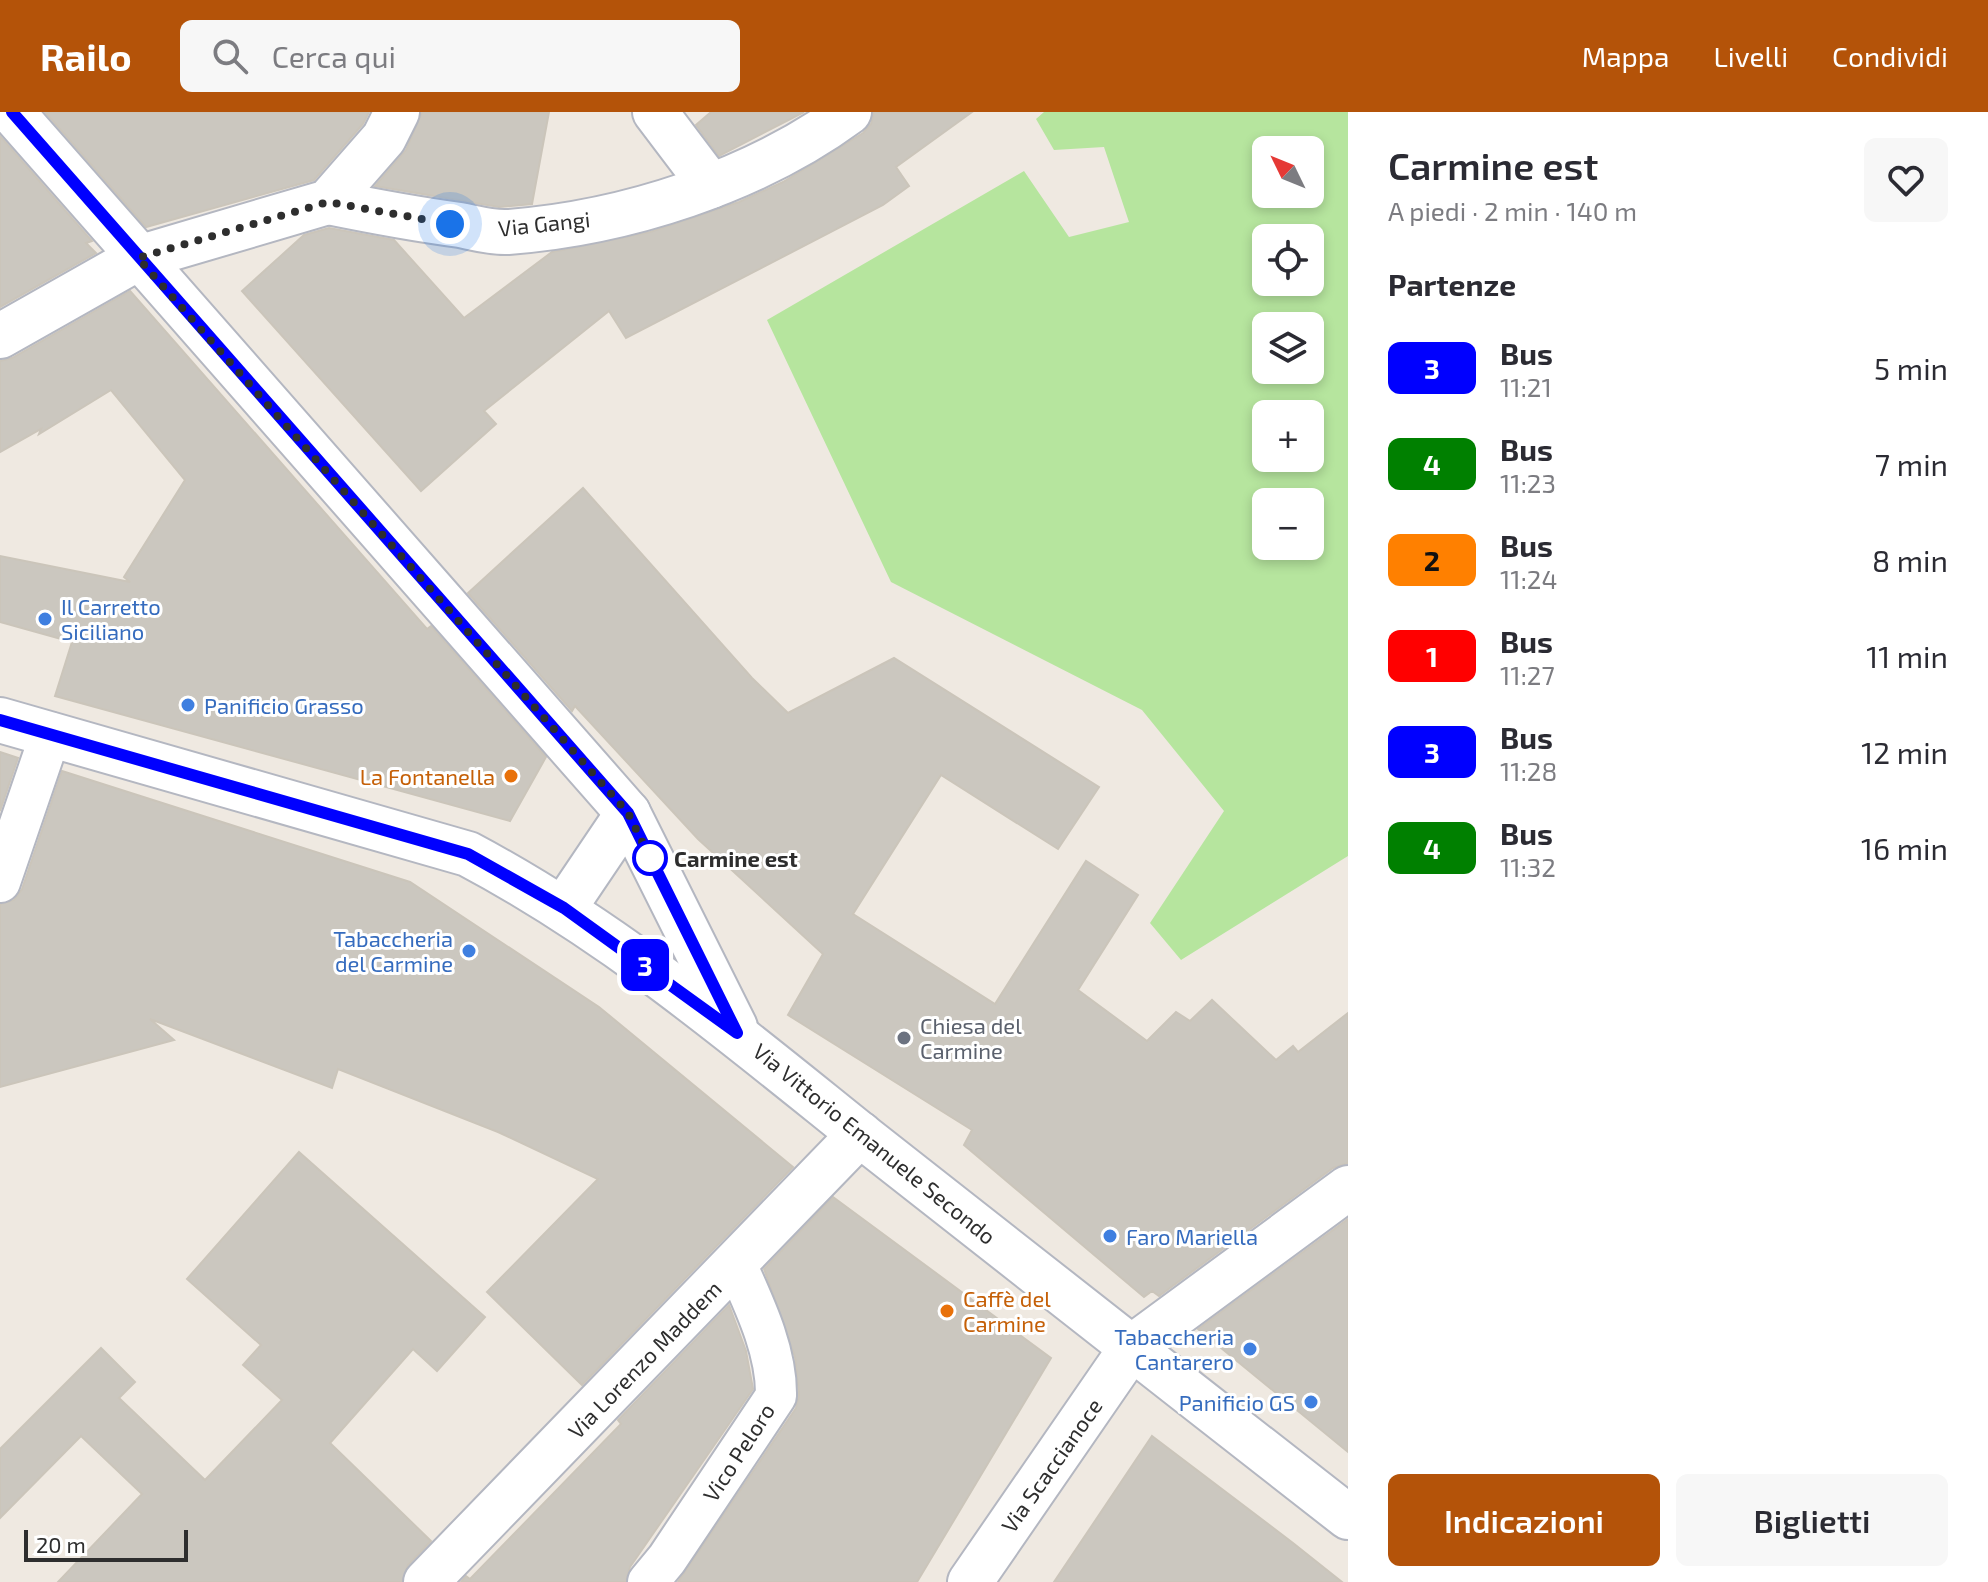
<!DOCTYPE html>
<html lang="it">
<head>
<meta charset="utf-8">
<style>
	:root { --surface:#fff; --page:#f7f7f7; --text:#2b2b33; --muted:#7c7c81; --accent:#b45309 }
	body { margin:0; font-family:"Exo 2",sans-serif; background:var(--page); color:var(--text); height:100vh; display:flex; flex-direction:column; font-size:30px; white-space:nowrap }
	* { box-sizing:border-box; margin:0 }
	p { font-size:26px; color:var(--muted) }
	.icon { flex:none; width:44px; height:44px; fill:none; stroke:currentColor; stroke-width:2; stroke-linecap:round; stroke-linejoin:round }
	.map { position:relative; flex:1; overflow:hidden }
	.drawer { display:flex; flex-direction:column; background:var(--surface); width:640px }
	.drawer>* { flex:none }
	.badge { padding:0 16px; border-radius:12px; font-size:28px; line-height:52px }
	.needle { width:52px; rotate:313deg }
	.buttons { position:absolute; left:1252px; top:24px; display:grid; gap:16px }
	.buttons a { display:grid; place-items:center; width:72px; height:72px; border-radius:12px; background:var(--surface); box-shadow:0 4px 12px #0003; font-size:40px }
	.scale { position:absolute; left:24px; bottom:20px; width:164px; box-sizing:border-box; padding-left:8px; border:4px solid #2e2e2e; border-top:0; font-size:22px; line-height:28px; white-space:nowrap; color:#2e2e2e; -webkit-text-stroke:6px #fff; paint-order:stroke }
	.you { position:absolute; width:40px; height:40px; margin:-20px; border:6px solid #fff; border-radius:50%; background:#1a73e8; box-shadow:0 0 0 12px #1a73e833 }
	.map>.badge { position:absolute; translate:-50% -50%; box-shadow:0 0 0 4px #fff }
	h2 { padding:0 40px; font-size:30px; line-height:72px }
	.round { display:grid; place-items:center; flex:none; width:84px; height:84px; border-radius:12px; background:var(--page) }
	.overview { display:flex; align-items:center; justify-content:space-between; height:136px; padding:0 40px }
	h1 { font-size:38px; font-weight:600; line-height:60px }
	.primary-button { display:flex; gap:16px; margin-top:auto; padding:16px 40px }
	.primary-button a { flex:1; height:92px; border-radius:12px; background:var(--accent); color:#fff; font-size:32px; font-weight:600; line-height:92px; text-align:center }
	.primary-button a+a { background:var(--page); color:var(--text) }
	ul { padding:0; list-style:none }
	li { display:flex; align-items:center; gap:24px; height:96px; padding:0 40px }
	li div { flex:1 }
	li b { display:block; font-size:30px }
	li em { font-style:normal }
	li .badge { min-width:88px; font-weight:700; text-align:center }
	header { display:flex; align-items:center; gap:48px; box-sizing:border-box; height:112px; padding:0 40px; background:var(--accent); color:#fff }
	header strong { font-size:38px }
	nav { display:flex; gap:44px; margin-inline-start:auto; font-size:28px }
	.search { width:560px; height:72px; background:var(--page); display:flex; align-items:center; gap:20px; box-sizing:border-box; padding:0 28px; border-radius:12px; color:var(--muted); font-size:30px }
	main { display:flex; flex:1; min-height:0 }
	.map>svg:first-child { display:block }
	.green { fill:#b6e59e; fill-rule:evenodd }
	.building { fill:#cbc7bf; stroke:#cbc5ba; stroke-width:2 }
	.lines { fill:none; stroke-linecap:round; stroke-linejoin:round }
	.pedestrian-casing { stroke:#b4b7c1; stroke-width:44 }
	.minor-casing { stroke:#b4b7c1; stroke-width:48 }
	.tertiary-casing { stroke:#b4b7c1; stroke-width:48 }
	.pedestrian { stroke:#fff; stroke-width:40 }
	.minor { stroke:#fff; stroke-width:44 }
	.tertiary { stroke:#fff; stroke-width:44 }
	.line-casing { stroke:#fff; stroke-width:18 }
	.line { stroke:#00f; stroke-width:12 }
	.walk { stroke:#2e2e2e; stroke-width:8; stroke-dasharray:0 14.4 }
	.shop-dot { fill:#3f7fe0; stroke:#fff; stroke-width:3 }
	.food-dot { fill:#e8710a; stroke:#fff; stroke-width:3 }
	.stop-dot { fill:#fff; stroke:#00f; stroke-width:4 }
	.worship-dot { fill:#6b7280; stroke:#fff; stroke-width:3 }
	.labels { text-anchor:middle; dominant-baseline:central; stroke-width:6; stroke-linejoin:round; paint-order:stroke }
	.street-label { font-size:22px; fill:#2e2e2e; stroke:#fff }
	.shop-label { font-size:22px; fill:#366cbe; stroke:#fff; text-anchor:start }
	.food-label { font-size:22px; fill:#c56008; stroke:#fff; text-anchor:end }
	.stop-label { font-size:22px; font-weight:bold; fill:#2e2e2e; stroke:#fff; text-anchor:start }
	.worship-label { font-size:22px; fill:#5b616d; stroke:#fff; text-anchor:start }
</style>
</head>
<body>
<header>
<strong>Railo</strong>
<div class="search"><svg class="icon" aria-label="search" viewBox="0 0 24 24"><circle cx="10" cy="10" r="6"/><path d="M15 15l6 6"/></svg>Cerca qui</div>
<nav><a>Mappa</a><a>Livelli</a><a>Condividi</a></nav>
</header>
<main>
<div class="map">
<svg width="1348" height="1470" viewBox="0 0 1348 1470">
	<rect width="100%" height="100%" fill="#efe9e1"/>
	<!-- green -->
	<path class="green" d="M1044 0H1348V744L1181 848 1150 811 1224 699 1142 598 891 470 767 208 1024 59 1069 125 1129 110 1104 35 1054 38 1036 7ZM1266 38H1310V82H1266ZM1266 126H1310V170H1266ZM1266 214H1310V258H1266ZM1266 302H1310V346H1266ZM1266 390H1310V434H1266Z"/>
	<!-- building -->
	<g class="building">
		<polygon points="45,0 369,0 363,12 314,68 146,115"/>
		<polygon points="422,0 549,0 532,92 499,95 375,74 406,38"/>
		<polygon points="711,0 804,0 719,44 696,13"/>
		<polygon points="874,0 972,0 896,55 909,74 883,93 626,226 609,199 484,299 496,312 421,379 242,179 304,123 329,116 394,128 464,206 552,140 650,120 739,90 783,70 863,21 871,12"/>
		<polygon points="0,24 92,129 86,131 96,141 0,195"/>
		<polygon points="130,179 427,517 431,514 546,645 510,709 55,584 72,530 0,510 0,444 130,470 124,465 185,368 111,278 39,322 41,317 0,340 0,249 12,246"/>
		<polygon points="583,376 752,566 788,601 894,546 1099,675 1058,737 941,663 853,802 995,892 1086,749 1138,783 1078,878 1147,929 1176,900 1190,909 1212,888 1276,948 1293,934 1298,940 1348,901 1348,1051 1333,1056 1159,1184 1152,1179 1144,1185 964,1033 972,1018 788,903 823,842 698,727 575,594 572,599 468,481"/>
		<polygon points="0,640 18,646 0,699"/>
		<polygon points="62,659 410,770 599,895 793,1055 582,1273 487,1180 598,1067 498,1020 338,957 332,976 150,907 174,928 0,975 0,792 14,788 22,777"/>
		<polygon points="299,1040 485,1205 437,1259 413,1237 330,1331 431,1429 408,1453 402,1470 58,1470 142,1382 81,1324 0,1406 0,1337 101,1236 135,1270 119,1286 205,1368 282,1288 243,1253 261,1233 187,1167"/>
		<polygon points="833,1085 1051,1246 917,1470 678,1470 796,1296 799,1283 795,1245 764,1157"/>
		<polygon points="1348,1107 1348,1340 1198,1217"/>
		<polygon points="729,1193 746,1239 753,1277 630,1455 626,1470 461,1470 466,1464 470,1467 621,1312 618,1308"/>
		<polygon points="1152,1324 1293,1431 1342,1470 1054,1470"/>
	</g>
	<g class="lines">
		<!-- pedestrian casing -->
		<g class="pedestrian-casing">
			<g id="pedestrian">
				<polyline points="0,770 51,621"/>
				<path d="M648 1470 667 1447 776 1284C777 1239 754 1192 736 1152"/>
			</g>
		</g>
		<!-- minor casing -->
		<g class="minor-casing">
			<g id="minor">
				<polyline points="655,0 711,74"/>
				<path d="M328 90C372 99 415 107 460 113 475 116 493 121 508 120 625 111 754 70 849 0"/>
				<polyline points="0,224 138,146 328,90 384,26 397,0"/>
				<polyline points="426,1470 860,1022"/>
				<polyline points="970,1470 1132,1235"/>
			</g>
		</g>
		<!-- tertiary casing -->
		<g class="tertiary-casing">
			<g id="tertiary">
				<polyline points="12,0 628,701 735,915"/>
				<path d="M0 608 468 742C613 819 735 922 862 1024 1023 1152 1186 1278 1348 1405"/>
				<polyline points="564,796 628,701"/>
				<polyline points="1132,1235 1348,1076"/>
			</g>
		</g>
		<!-- pedestrian -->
		<use href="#pedestrian" class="pedestrian"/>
		<!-- minor -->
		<use href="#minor" class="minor"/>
		<!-- tertiary -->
		<use href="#tertiary" class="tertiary"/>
	</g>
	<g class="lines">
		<!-- line casing -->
		<g class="line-casing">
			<polyline id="line" points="0,608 468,742 564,796 737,921 628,701 12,0"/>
		</g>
		<!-- line -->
		<use href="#line" class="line"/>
		<!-- walk -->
		<polyline class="walk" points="450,112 328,90 138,146 628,701 655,756 650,746"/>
	</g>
	<!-- markers -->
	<g class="shop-dot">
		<circle cx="45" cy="507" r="8"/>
		<circle cx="188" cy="593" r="8"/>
		<circle cx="469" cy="839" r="8"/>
		<circle cx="1110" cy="1124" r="8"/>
		<circle cx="1250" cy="1237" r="8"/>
		<circle cx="1311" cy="1290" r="8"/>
	</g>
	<g class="food-dot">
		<circle cx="511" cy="664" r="8"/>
		<circle cx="947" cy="1199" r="8"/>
	</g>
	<circle class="stop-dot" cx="650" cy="746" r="16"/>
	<circle class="worship-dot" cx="904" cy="926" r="8"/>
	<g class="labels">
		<!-- street labels -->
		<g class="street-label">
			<text transform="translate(544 111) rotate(-6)">Via Gangi</text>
			<text transform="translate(875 1031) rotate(39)">Via Vittorio Emanuele Secondo</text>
			<text transform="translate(644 1247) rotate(-46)">Via Lorenzo Maddem</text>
			<text transform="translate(738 1340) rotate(-57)">Vico Peloro</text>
			<text transform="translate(1051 1353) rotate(-55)">Via Scaccianoce</text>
		</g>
		<!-- shop labels -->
		<g class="shop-label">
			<text x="61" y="494">Il Carretto<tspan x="61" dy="25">Siciliano</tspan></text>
			<text x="204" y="593">Panificio Grasso</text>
			<text x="453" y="826" text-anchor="end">Tabaccheria<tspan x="453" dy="25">del Carmine</tspan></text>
			<text x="1126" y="1124">Faro Mariella</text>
			<text x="1234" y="1224" text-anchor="end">Tabaccheria<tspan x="1234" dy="25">Cantarero</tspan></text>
			<text x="1295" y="1290" text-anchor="end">Panificio GS</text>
		</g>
		<!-- food labels -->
		<g class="food-label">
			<text x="495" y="664">La Fontanella</text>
			<text x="963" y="1186" text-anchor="start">Caffè del<tspan x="963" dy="25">Carmine</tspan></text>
		</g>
		<!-- stop labels -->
		<g class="stop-label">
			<text x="674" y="746">Carmine est</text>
		</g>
		<!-- worship labels -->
		<g class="worship-label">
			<text x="920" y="913">Chiesa del<tspan x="920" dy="25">Carmine</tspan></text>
		</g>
	</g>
</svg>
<div class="buttons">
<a><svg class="needle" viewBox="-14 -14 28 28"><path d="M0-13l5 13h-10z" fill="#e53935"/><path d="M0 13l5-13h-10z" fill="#7c7c81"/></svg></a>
<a><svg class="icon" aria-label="locate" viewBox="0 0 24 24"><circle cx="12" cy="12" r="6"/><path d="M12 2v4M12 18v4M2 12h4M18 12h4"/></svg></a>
<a><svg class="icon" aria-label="layers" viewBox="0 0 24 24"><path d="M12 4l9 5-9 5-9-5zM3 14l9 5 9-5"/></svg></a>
<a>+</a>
<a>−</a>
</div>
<div class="scale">20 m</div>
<div class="you" style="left:450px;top:112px"></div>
<b class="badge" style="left:645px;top:853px;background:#00f;color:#fff">3</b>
</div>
<section class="drawer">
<div class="overview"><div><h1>Carmine est</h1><p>A piedi · 2 min · 140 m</p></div><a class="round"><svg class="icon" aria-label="heart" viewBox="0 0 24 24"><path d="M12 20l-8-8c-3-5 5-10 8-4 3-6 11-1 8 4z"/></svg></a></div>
<h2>Partenze</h2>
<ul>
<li><span class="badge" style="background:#00f;color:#fff">3</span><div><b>Bus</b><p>11:21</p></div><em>5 min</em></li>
<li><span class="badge" style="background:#008000;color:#fff">4</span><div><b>Bus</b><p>11:23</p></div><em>7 min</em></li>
<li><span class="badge" style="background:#ff8000;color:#111">2</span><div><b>Bus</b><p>11:24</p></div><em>8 min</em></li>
<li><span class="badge" style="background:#f00;color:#fff">1</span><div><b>Bus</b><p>11:27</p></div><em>11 min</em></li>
<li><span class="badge" style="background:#00f;color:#fff">3</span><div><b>Bus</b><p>11:28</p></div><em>12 min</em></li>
<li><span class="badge" style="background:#008000;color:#fff">4</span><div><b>Bus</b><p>11:32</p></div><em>16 min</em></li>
</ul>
<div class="primary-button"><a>Indicazioni</a><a>Biglietti</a></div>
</section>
</main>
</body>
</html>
